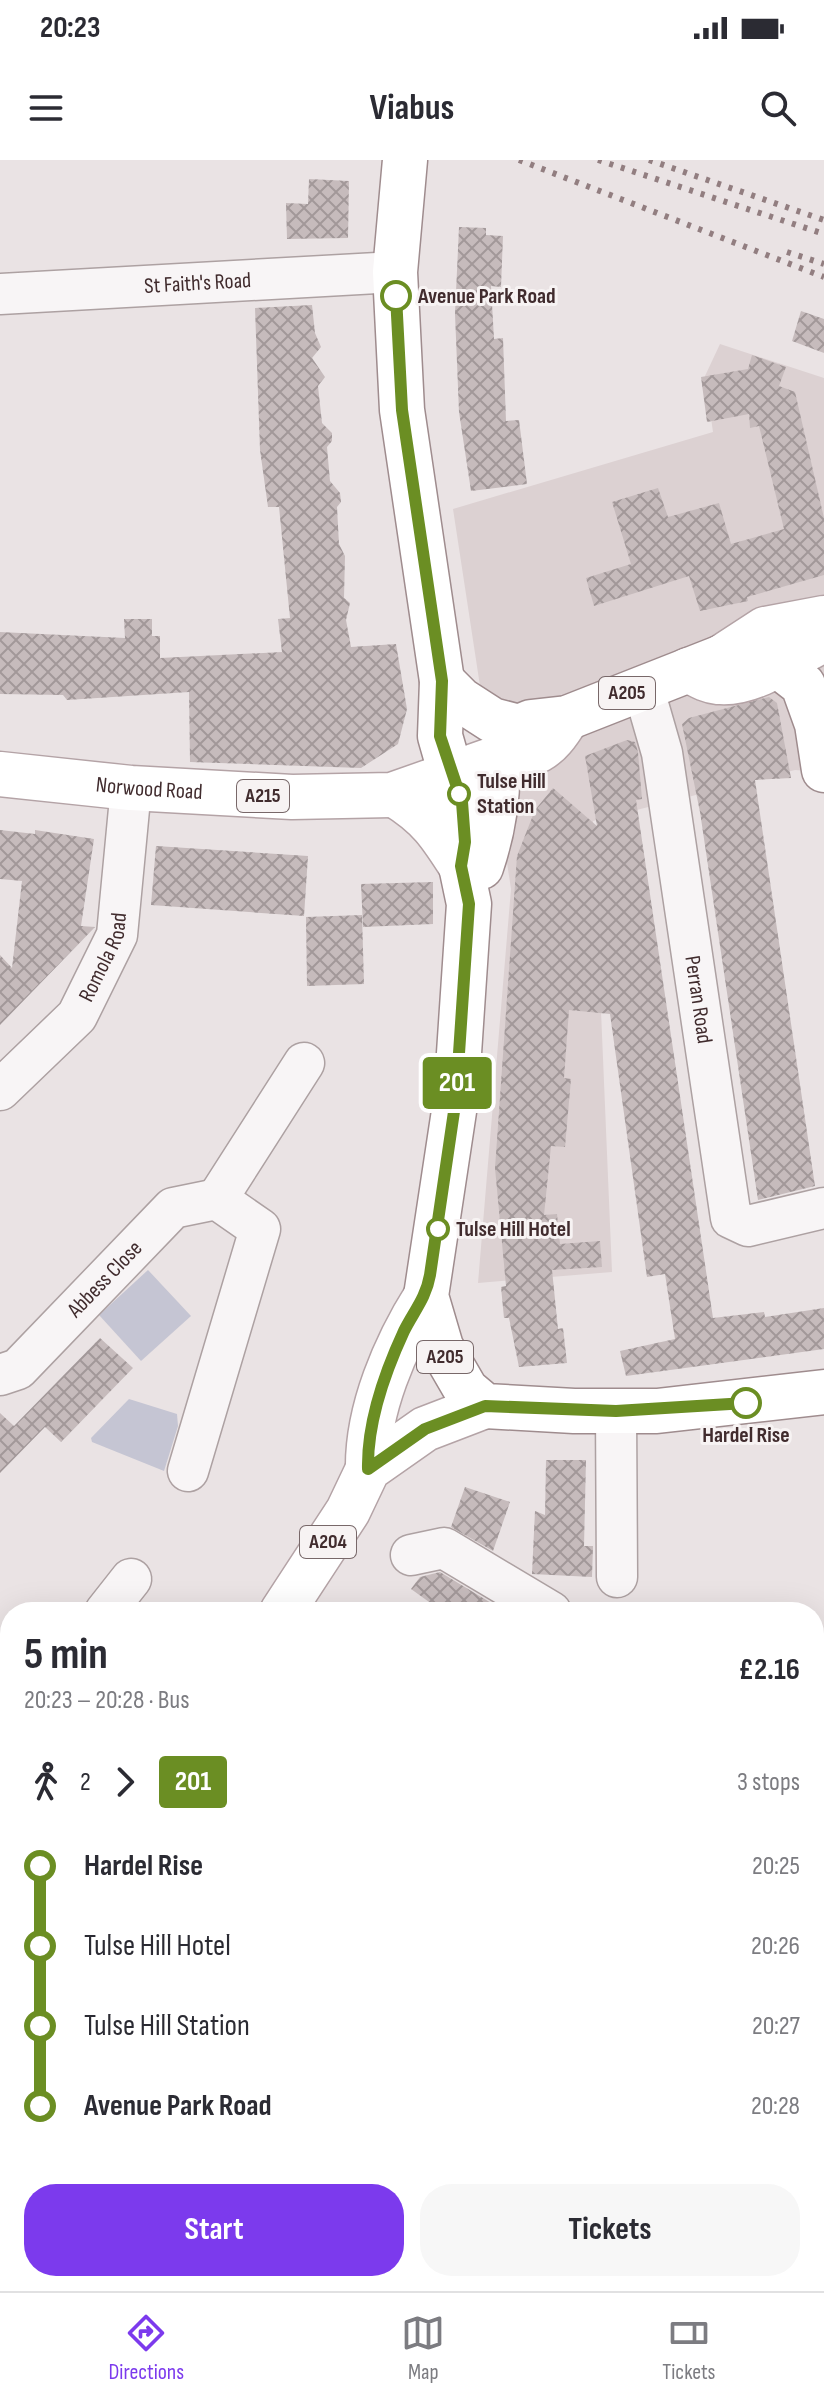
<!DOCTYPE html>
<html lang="en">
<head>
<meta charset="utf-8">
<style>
	:root { --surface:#fff; --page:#f7f7f7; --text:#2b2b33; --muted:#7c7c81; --line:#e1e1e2; --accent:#7c3aed }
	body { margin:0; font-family:"Sofia Sans Condensed",sans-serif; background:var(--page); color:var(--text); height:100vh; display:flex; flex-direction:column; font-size:30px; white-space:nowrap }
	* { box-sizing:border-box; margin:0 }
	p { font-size:26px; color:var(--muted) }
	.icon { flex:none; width:44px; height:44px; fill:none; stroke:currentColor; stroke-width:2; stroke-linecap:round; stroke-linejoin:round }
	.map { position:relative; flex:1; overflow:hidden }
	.drawer { position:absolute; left:0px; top:1442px; width:824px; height:690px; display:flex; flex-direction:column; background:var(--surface); border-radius:32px 32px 0 0; box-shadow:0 8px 32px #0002 }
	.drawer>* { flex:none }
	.badge { padding:0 16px; border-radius:6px; font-size:28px; line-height:52px }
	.map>.badge { position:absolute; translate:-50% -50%; box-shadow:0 0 0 4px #fff }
	.legs { display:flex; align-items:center; gap:12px; height:88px; padding:0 24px; font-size:26px }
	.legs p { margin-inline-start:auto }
	.head { display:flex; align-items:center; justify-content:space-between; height:136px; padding:0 24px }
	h1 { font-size:44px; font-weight:700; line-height:60px }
	.action { display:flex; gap:16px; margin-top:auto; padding:16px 24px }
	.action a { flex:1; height:92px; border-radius:32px; background:var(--accent); color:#fff; font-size:32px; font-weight:700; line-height:92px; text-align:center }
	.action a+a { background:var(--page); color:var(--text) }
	ul { padding:0 24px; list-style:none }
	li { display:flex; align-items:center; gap:28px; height:80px; font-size:30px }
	li i { display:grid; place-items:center; width:12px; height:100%; margin:0 10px; background:currentColor }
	li i::after { content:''; width:20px; height:20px; margin:-10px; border:6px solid; border-radius:50%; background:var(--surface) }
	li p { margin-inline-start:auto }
	li:first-child i { background:linear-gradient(#0000 50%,currentColor 0) }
	li:last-child i { background:linear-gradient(currentColor 50%,#0000 0) }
	.status { display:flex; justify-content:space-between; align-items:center; height:56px; padding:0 40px; background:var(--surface); direction:ltr }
	.status svg { height:22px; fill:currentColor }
	header { display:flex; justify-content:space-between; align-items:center; height:104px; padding:0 24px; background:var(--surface); font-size:36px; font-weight:700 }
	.dock { display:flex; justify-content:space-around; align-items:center; height:112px; border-top:2px solid var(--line); background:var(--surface); font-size:22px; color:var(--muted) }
	.dock a { display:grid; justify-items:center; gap:4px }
	.dock .active { color:var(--accent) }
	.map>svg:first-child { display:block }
	.built { fill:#dcd1d2 }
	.grass { fill:url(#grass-dots) }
	.park { fill:#c5c5d3 }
	.garden { fill:url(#garden-furrows) }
	.building { fill:url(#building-cross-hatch) }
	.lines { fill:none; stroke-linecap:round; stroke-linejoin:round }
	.minor-casing { stroke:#ada1a2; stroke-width:43 }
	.major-casing { stroke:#b4a3a6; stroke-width:47 }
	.highway-casing { stroke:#9f8c8e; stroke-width:47 }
	.minor { stroke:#f8f5f6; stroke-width:40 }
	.major { stroke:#fff; stroke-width:44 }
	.highway { stroke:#fff; stroke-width:44 }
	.rail { stroke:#927e80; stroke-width:6; stroke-dasharray:4 8; stroke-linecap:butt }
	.line-1-casing { stroke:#fff; stroke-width:18 }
	.line-1 { stroke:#6b8e23; stroke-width:12 }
	.stop-1-dot { fill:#fff; stroke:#6b8e23; stroke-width:4 }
	.labels { text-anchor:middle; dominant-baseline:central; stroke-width:6; stroke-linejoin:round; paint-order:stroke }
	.shield { fill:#f7f3f3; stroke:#786869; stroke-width:2 }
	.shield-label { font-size:20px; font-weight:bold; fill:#412c2e }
	.street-label { font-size:22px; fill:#412c2e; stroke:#f7f3f3 }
	.stop-label { font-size:22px; font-weight:bold; fill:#412c2e; stroke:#f7f3f3; text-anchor:start }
</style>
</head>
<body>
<div class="status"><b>20:23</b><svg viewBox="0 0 49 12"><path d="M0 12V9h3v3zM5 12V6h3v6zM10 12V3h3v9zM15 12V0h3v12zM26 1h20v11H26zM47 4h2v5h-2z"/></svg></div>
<header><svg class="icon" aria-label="menu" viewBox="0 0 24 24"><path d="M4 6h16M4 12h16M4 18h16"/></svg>Viabus<svg class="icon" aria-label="search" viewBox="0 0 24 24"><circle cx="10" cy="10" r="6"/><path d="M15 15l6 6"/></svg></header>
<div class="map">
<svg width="824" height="2131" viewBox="0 0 824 2131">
	<defs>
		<pattern id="grass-dots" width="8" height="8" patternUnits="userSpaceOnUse" patternTransform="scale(2)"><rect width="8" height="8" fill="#c5c5d3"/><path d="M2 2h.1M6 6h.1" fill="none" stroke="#aaa9b5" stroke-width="1.8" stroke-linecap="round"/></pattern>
		<pattern id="garden-furrows" width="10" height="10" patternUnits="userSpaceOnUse" patternTransform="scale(2)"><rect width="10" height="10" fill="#c5c5d3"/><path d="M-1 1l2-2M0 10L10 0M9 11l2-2" fill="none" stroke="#aaa9b5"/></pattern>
		<pattern id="building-cross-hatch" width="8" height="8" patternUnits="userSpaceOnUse" patternTransform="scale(2)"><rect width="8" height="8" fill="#c6bbbc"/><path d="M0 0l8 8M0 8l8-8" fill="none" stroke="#a29899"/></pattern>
	</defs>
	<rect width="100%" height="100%" fill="#eae3e4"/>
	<!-- built -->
	<polygon class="built" points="720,184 824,218 824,612 795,610 593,661 612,1112 478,1123 511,729 453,349 713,272 705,216"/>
	<!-- grass -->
	<polygon class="grass" points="212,2122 411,2122 420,2131 224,2131"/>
	<!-- park -->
	<g class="park">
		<polygon points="148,1110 191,1156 141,1201 99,1155"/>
		<polygon points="129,1239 177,1254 178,1266 164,1311 92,1282 91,1278"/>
		<polygon points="824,1656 824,1803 814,1804 814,1657"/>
	</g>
	<!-- garden -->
	<g class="garden">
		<polygon points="824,2075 824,2131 597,2131 597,2122 814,2122 814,2076"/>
		<polygon points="478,2122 544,2122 545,2131 483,2131"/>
	</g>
	<!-- building -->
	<g class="building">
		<polygon points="309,19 349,21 348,78 287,79 286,43 308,44"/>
		<polygon points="459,67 486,68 486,75 503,76 501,127 491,126 494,179 503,178 506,261 519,260 527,324 471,331 459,252 455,154"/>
		<polygon points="312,145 315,173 321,187 312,198 325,217 318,226 322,263 332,273 332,281 327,287 330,321 340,333 341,342 337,347 339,384 345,396 344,438 350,443 346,460 351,487 396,484 407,549 398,584 361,608 190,602 189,532 67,540 63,535 0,534 0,472 125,478 124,459 152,459 152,476 160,476 160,498 282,492 278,459 290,458 279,347 268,347 260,290 255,148"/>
		<polygon points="801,151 824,159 824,193 792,181"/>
		<polygon points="752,195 786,207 779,226 795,232 824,358 824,415 747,437 748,441 700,451 689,416 594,446 586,418 631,404 612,342 658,328 668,357 719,343 731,384 784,369 759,266 750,268 749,254 707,262 701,217 748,209"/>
		<polygon points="769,537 777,543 791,618 755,620 815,1026 758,1040 700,652 682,564 689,558"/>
		<polygon points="627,580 635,582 638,592 642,639 636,640 713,1158 764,1152 765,1157 824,1148 824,1189 626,1216 620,1191 675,1179 665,1114 647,1117 610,854 569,850 564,918 571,919 565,987 551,986 544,1055 557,1054 560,1084 600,1081 602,1107 552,1110 558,1169 563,1168 567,1203 519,1207 509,1158 504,1158 501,1127 506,1126 495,1008 517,696 535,650 553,628 597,666 585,596"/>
		<polygon points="0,670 35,674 35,670 94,679 81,766 95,767 0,865 0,795 12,808 22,721 0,719"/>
		<polygon points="156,686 308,696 304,756 151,745"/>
		<polygon points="433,722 433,764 363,767 361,724"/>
		<polygon points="362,755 364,824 307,826 306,757"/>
		<polygon points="100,1178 133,1208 61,1282 45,1267 0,1313 0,1253 14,1266"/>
		<polygon points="546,1300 586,1300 584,1386 593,1386 592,1417 532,1414 535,1351 545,1355"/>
		<polygon points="465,1327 510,1342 493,1391 451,1367"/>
		<polygon points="440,1412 506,1452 443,1452 411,1429 420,1417"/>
	</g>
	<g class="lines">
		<!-- minor casing -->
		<g class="minor-casing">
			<g id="minor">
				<path id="s1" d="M0 134 395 112"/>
				<path id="s2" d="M643 527 662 593 731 1058 748 1066 824 1048"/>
				<path id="s3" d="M0 930 77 856 117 775 131 628"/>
				<polyline points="217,1039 304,903"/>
				<path id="s4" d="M0 1215 18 1209 173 1048 217 1039"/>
				<polyline points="616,1251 617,1417"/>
				<polyline points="188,1311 260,1069 217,1039"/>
				<polyline points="411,1395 444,1388 551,1452"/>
				<polyline points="105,1452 131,1419"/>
				<polyline points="0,1557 10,1557"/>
				<polyline points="814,1880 824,1880"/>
				<polyline points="0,1911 10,1901"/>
				<polyline points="102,2122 113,2131"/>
				<polyline points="449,2122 453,2131"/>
				<polyline points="33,2131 43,2122"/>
			</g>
		</g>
		<!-- major casing -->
		<g class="major-casing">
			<g id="major">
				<polyline points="722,497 765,469 824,458"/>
				<path d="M688 510C698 515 707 521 718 522 753 526 793 494 824 480"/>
				<path d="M497 598C535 597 547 591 567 558"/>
				<path id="s5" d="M0 614 131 628 292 637 392 635 497 598 518 568"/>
				<path d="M395 635C429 656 440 673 461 706"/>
				<path d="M368 1309C367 1250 395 1185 426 1136"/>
				<polyline points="282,1452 348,1351 368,1309 425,1269 485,1246"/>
				<polyline points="0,1788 10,1777"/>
			</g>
		</g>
		<!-- highway casing -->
		<g class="highway-casing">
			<g id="highway">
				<polyline points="405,0 395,112 402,250 442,521 440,576 464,660 461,706 469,744 456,938 426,1136 441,1187 466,1230 485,1246 574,1251 657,1251 824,1232"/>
				<polyline points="442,521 461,540 492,560 519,567 531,562 567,558 722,497 759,498 776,504 803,525 817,564 824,610"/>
				<path d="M481 707C493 672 499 635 497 598"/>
			</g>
		</g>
		<!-- minor -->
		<use href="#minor" class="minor"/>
		<!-- major -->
		<use href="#major" class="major"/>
		<!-- highway -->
		<use href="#highway" class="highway"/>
		<!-- rail -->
		<g class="rail">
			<polyline points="519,0 824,117"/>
			<polyline points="598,0 824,74"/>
			<polyline points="649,0 824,60"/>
			<polyline points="787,92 824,104"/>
		</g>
	</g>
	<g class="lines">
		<!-- line-1 casing -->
		<g class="line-1-casing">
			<path id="line-1" d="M396 136 402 250 442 521 440 576 462 642 465 682 461 706 469 744 456 938 430 1115C426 1138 414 1151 404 1171 385 1212 367 1264 368 1309L425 1269 485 1246 616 1251 746 1243"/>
		</g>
		<!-- line-1 -->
		<use href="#line-1" class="line-1"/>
	</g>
	<!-- markers -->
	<g class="stop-1-dot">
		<circle cx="396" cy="136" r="14"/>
		<circle cx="459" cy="634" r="10"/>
		<circle cx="438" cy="1069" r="10"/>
		<circle cx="746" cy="1243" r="14"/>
	</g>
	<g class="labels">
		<!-- shield labels -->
		<g class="shield">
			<rect x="599" y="517" width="56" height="32" rx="6"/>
			<rect x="237" y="620" width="52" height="32" rx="6"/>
			<rect x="417" y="1181" width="56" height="32" rx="6"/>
			<rect x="300" y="1366" width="56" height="32" rx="6"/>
		</g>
		<g class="shield-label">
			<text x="627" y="533">A205</text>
			<text x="263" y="636">A215</text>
			<text x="445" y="1197">A205</text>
			<text x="328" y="1382">A204</text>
		</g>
		<!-- street labels -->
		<g class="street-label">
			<text stroke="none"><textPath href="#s1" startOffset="198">St Faith's Road</textPath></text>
			<text stroke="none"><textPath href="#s5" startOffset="150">Norwood Road</textPath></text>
			<text stroke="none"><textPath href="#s3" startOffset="172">Romola Road</textPath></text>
			<text stroke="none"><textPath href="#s2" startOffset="318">Perran Road</textPath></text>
			<text stroke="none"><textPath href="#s4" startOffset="144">Abbess Close</textPath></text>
		</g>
		<!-- stop labels -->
		<g class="stop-label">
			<text x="418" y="136">Avenue Park Road</text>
			<text x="477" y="621">Tulse Hill<tspan x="477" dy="25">Station</tspan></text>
			<text x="456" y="1069">Tulse Hill Hotel</text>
			<text x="746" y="1275" text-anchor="middle">Hardel Rise</text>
		</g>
	</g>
</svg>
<b class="badge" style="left:457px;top:923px;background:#6b8e23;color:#fff">201</b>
<section class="drawer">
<div class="head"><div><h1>5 min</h1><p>20:23 – 20:28 · Bus</p></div><b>£2.16</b></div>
<div class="legs"><svg class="icon" aria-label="walk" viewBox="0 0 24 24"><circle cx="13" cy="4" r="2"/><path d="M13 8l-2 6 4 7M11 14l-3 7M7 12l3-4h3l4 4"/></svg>2<svg class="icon" aria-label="forward" viewBox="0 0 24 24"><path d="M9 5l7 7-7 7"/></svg><b class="badge" style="background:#6b8e23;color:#fff">201</b><p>3 stops</p></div>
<ul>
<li><i style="color:#6b8e23"></i><b>Hardel Rise</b><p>20:25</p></li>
<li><i style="color:#6b8e23"></i><span>Tulse Hill Hotel</span><p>20:26</p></li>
<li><i style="color:#6b8e23"></i><span>Tulse Hill Station</span><p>20:27</p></li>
<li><i style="color:#6b8e23"></i><b>Avenue Park Road</b><p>20:28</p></li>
</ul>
<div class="action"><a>Start</a><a>Tickets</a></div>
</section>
</div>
<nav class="dock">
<a class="active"><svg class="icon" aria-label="directions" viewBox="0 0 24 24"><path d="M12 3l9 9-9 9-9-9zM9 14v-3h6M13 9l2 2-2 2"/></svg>Directions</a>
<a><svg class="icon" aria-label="map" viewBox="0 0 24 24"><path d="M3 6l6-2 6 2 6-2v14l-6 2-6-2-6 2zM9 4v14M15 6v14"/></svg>Map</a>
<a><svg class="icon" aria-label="tickets" viewBox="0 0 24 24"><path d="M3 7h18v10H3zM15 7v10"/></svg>Tickets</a>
</nav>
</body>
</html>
